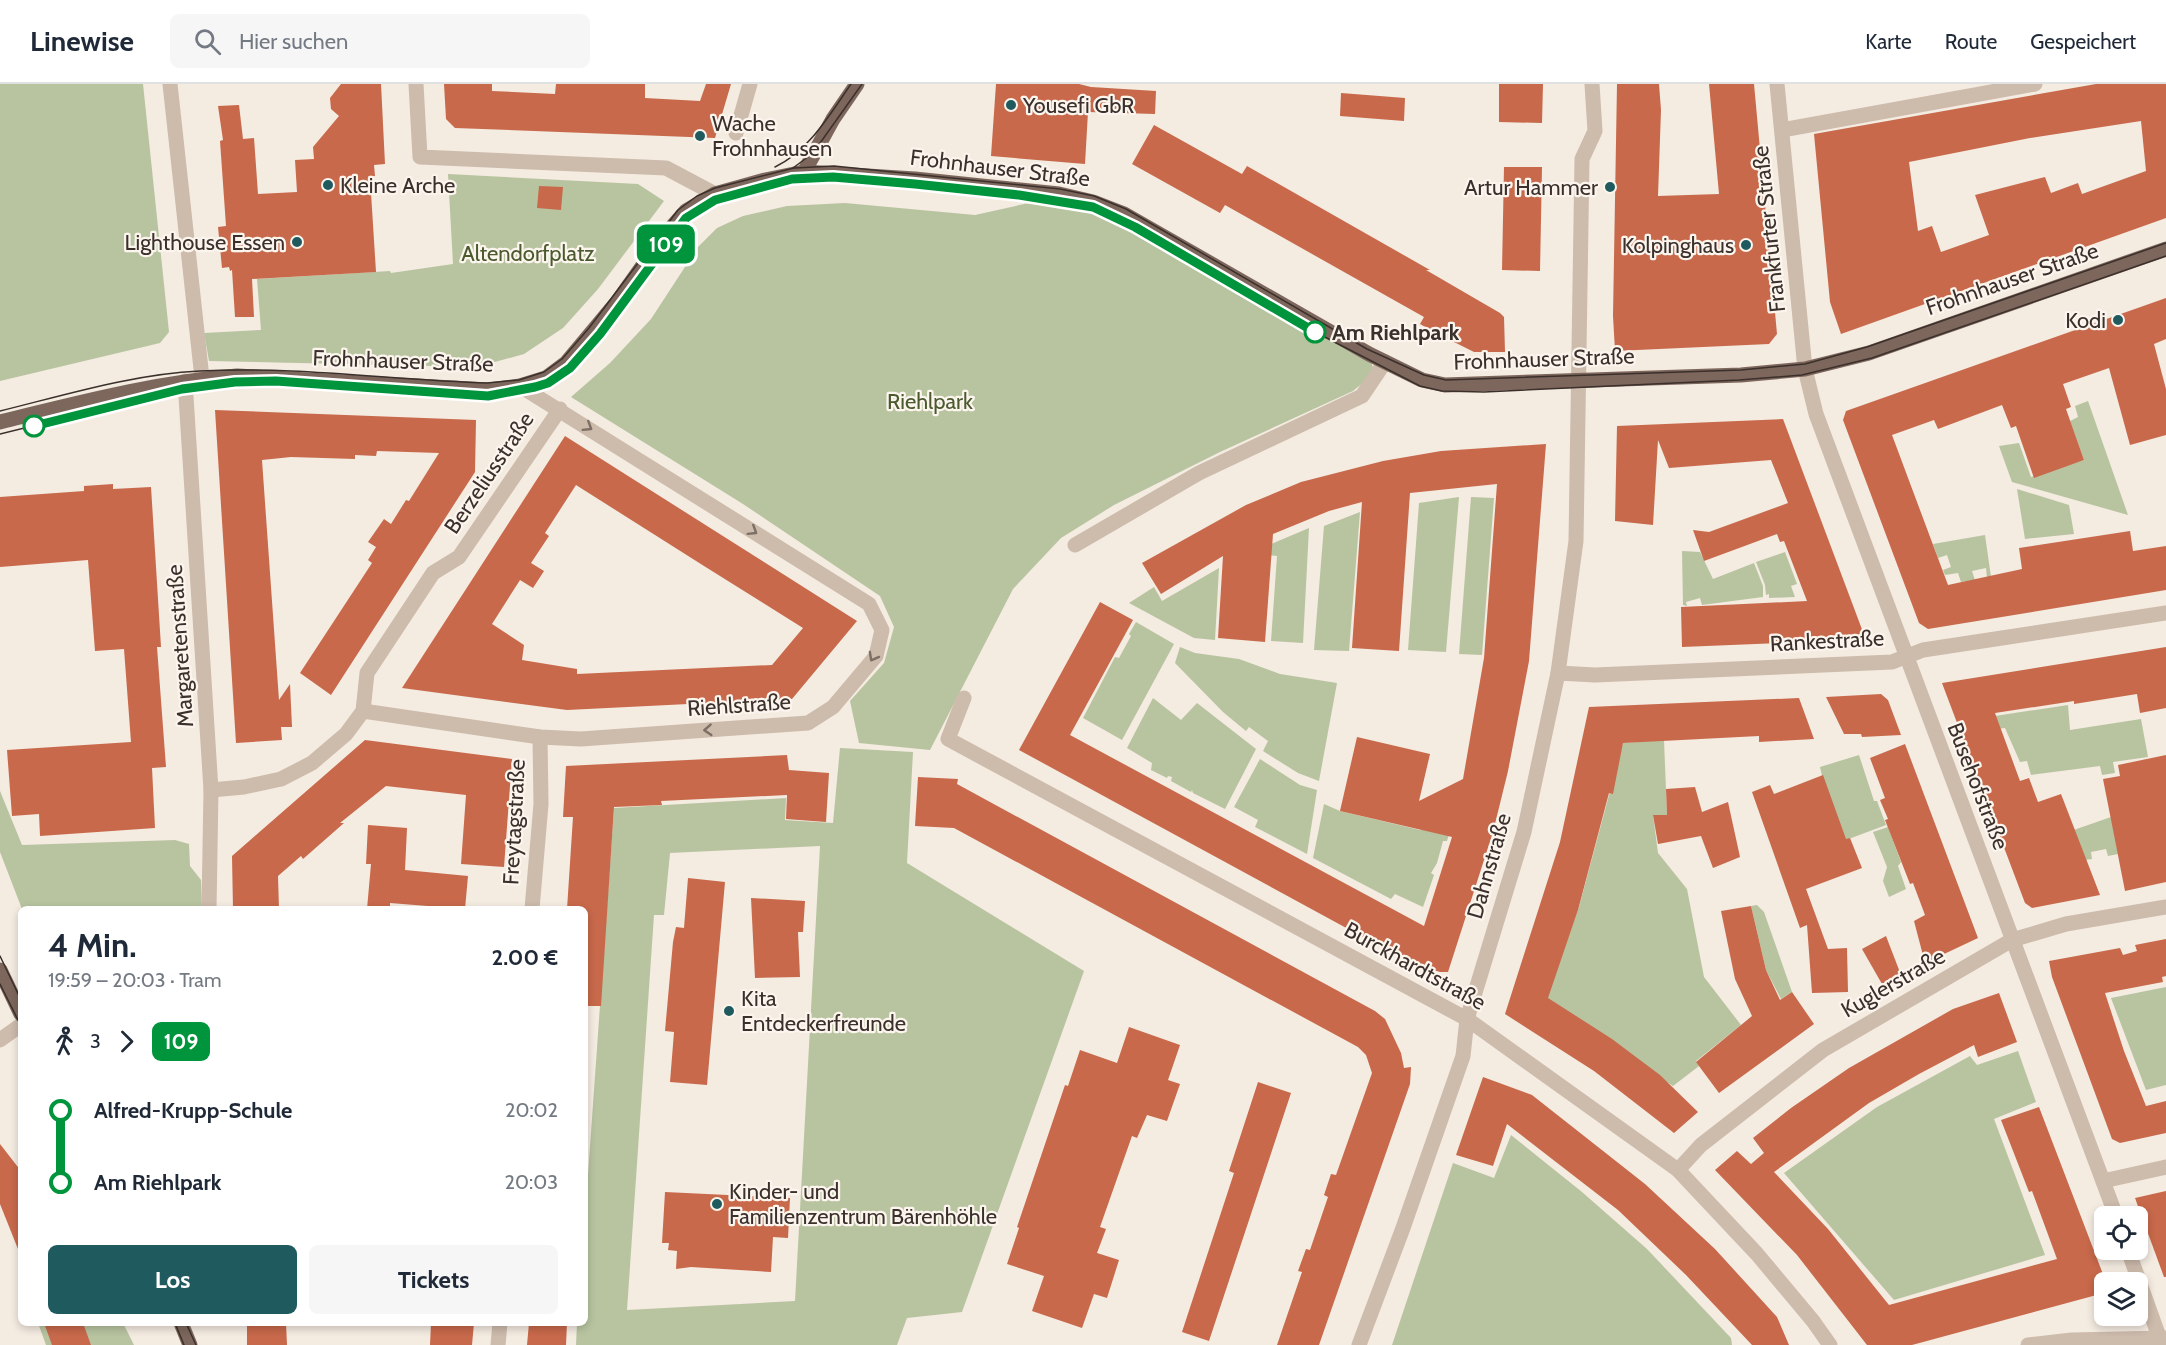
<!DOCTYPE html>
<html lang="de">
<head>
<meta charset="utf-8">
<style>
	:root { --surface:#fff; --page:#f6f6f7; --text:#1f2937; --muted:#747a83; --line:#e0e1e3; --accent:#1f5a5e }
	body { margin:0; font-family:Cabin,sans-serif; background:var(--page); color:var(--text); height:100vh; display:flex; flex-direction:column; font-size:22px; white-space:nowrap }
	* { box-sizing:border-box; margin:0 }
	p { font-size:20px; color:var(--muted) }
	.icon { flex:none; width:33px; height:33px; fill:none; stroke:currentColor; stroke-width:2; stroke-linecap:round; stroke-linejoin:round }
	.map { position:relative; flex:1; overflow:hidden }
	.details { position:absolute; left:18px; top:822px; width:570px; height:420px; display:flex; flex-direction:column; background:var(--surface); border-radius:9px; box-shadow:0 3px 9px #0003 }
	.details>* { flex:none }
	.badge { padding:0 12px; border-radius:9px; font-size:21px; line-height:39px }
	.buttons { position:absolute; left:2094px; top:1122px; display:grid; gap:12px }
	.buttons a { display:grid; place-items:center; width:54px; height:54px; border-radius:9px; background:var(--surface); box-shadow:0 3px 9px #0003; font-size:30px }
	.map>.badge { position:absolute; translate:-50% -50%; box-shadow:0 0 0 3px #fff }
	.legs { display:flex; align-items:center; gap:9px; height:66px; padding:0 30px; font-size:20px }
	.legs p { margin-inline-start:auto }
	.summary { display:flex; align-items:center; justify-content:space-between; height:102px; padding:0 30px }
	h1 { font-size:33px; font-weight:700; line-height:45px }
	.cta { display:flex; gap:12px; margin-top:auto; padding:12px 30px }
	.cta a { flex:1; height:69px; border-radius:9px; background:var(--accent); color:#fff; font-size:24px; font-weight:700; line-height:69px; text-align:center }
	.cta a+a { background:var(--page); color:var(--text) }
	ul { padding:0 30px; list-style:none }
	li { display:flex; align-items:center; gap:21px; height:72px; font-size:22px }
	li i { display:grid; place-items:center; width:9px; height:100%; margin:0 8px; background:currentColor }
	li i::after { content:''; width:15px; height:15px; margin:-8px; border:4px solid; border-radius:50%; background:var(--surface) }
	li p { margin-inline-start:auto }
	li:first-child i { background:linear-gradient(#0000 50%,currentColor 0) }
	li:last-child i { background:linear-gradient(currentColor 50%,#0000 0) }
	header { display:flex; align-items:center; gap:36px; box-sizing:border-box; height:84px; padding:0 30px; background:var(--surface); border-bottom:2px solid var(--line) }
	header strong { font-size:28px }
	nav { display:flex; gap:33px; margin-inline-start:auto; font-size:21px }
	.search { width:420px; height:54px; background:var(--page); display:flex; align-items:center; gap:15px; box-sizing:border-box; padding:0 21px; border-radius:9px; color:var(--muted); font-size:22px }
	.map>svg:first-child { display:block }
	.green { fill:#b8c4a0; fill-rule:evenodd }
	.building { fill:#c8694b; fill-rule:evenodd }
	.lines { fill:none; stroke-linecap:round; stroke-linejoin:round }
	.minor { stroke:#cdbbac; stroke-width:15 }
	.major { stroke:#7d675c; stroke-width:15 }
	.tram { stroke:#3b302b; stroke-width:1.5 }
	.oneway { stroke:#7d6f65 }
	.line-1-casing { stroke:#fff; stroke-width:14 }
	.line-1 { stroke:#00943c; stroke-width:9 }
	.poi-dot { fill:#1f5a5e; stroke:#fbf5ee; stroke-width:2 }
	.stop-1-dot { fill:#fff; stroke:#00943c; stroke-width:3 }
	.labels { text-anchor:middle; dominant-baseline:central; stroke-width:4.5; stroke-linejoin:round; paint-order:stroke }
	.poi-label { font-size:22px; fill:#3b302b; stroke:#fbf5ee; text-anchor:start }
	.street-label { font-size:22px; fill:#3b302b; stroke:#fbf5ee }
	.park-label { font-size:22px; fill:#4a5a2e; stroke:#fbf5ee }
	.stop-label { font-size:22px; font-weight:bold; fill:#3b302b; stroke:#fbf5ee; text-anchor:start }
</style>
</head>
<body>
<header>
<strong>Linewise</strong>
<div class="search"><svg class="icon" aria-label="search" viewBox="0 0 24 24"><circle cx="10" cy="10" r="6"/><path d="M15 15l6 6"/></svg>Hier suchen</div>
<nav><a>Karte</a><a>Route</a><a>Gespeichert</a></nav>
</header>
<div class="map">
<svg width="2166" height="1261" viewBox="0 0 2166 1261">
	<rect width="100%" height="100%" fill="#f4ebe1"/>
	<!-- green -->
	<g class="green">
		<polygon points="0,0 143,0 169,248 160,259 0,297"/>
		<polygon points="448,90 638,100 664,117 598,205 563,244 524,270 477,283 209,277 204,249 261,246 257,195 390,187 391,189 453,180"/>
		<polygon points="1060,112 1094,120 1370,275 1375,289 1353,307 1220,368 1114,421 1061,454 1013,505 930,666 859,659 850,617 884,579 894,543 880,512 743,420 571,313 610,279 651,235 698,163 717,144 743,132 787,122 845,119 975,131"/>
		<polygon points="2088,317 2128,431 2012,398 1999,362 2019,359 2031,393 2084,376 2070,337 2078,333 2075,322"/>
		<polygon points="2017,405 2069,421 2074,450 2025,455"/>
		<polygon points="1459,413 1446,568 1408,566 1419,419"/>
		<polygon points="1471,413 1494,414 1482,571 1459,570"/>
		<polygon points="1360,428 1349,567 1314,566 1324,442"/>
		<polygon points="1309,444 1303,559 1271,557 1277,472 1268,471 1269,461"/>
		<polygon points="1985,451 1991,493 1987,494 1986,484 1972,487 1975,496 1961,498 1958,489 1945,491 1943,486 1951,483 1947,471 1938,474 1933,460"/>
		<polygon points="1682,467 1700,468 1713,495 1754,479 1763,502 1763,513 1702,521 1700,514 1686,518 1687,522 1683,521"/>
		<polygon points="1785,468 1797,500 1791,502 1795,513 1769,514 1769,510 1766,511 1765,501 1756,478"/>
		<polygon points="1219,484 1215,556 1194,554 1129,519 1154,503 1162,517"/>
		<polygon points="1136,538 1174,560 1122,656 1083,634 1115,573 1119,574 1131,552 1129,550"/>
		<polygon points="1180,563 1195,569 1239,575 1280,590 1337,599 1319,697 1298,689 1263,667 1268,657 1249,643 1246,647 1223,628 1175,579"/>
		<polygon points="1153,614 1181,636 1197,619 1256,665 1225,725 1193,709 1192,706 1191,708 1171,697 1172,693 1168,692 1167,694 1151,686 1152,679 1127,664"/>
		<polygon points="2068,621 2070,646 2141,635 2148,673 2113,678 2115,689 2102,691 2100,682 2031,691 2027,677 2020,678 2005,644 1997,645 1995,632"/>
		<polygon points="1664,656 1667,731 1653,731 1658,769 1687,805 1704,893 1741,941 1696,977 1699,982 1673,1002 1546,917 1579,823 1623,659"/>
		<path d="M840 664 913 668 907 779 1084 887 962 1228 907 1234 897 1261H576L577 1239H585V1133L614 724 786 714 785 736 833 739ZM820 762 795 1217 627 1226 654 831H664L670 769Z"/>
		<polygon points="1859,671 1874,717 1877,717 1886,741 1838,759 1820,683"/>
		<polygon points="1260,675 1300,701 1317,706 1307,770 1255,743 1258,736 1234,723"/>
		<polygon points="0,707 22,761 175,756 189,760 190,782 201,796 202,825 22,825 0,768"/>
		<polygon points="1324,720 1340,727 1420,746 1452,740 1447,757 1443,757 1437,779 1431,789 1434,791 1423,823 1395,810 1391,815 1313,774"/>
		<polygon points="2111,733 2118,770 2108,772 2106,765 2091,768 2092,775 2078,777 2068,748"/>
		<polygon points="1888,743 1901,778 1898,782 1906,805 1889,813 1883,797 1887,783 1873,748"/>
		<polygon points="1757,821 1764,828 1792,908 1781,915 1766,886 1751,822"/>
		<polygon points="2166,903 2166,1001 2146,1006 2111,914"/>
		<polygon points="2018,967 2036,1018 1994,1035 2045,1171 1894,1216 1784,1089 1877,1023 1970,972 1977,981"/>
		<polygon points="1511,1051 1582,1108 1647,1165 1731,1254 1732,1261 1392,1261 1453,1079 1494,1094"/>
		<polygon points="38,1239 123,1239 134,1261 46,1261"/>
	</g>
	<!-- building -->
	<g class="building">
		<polygon points="341,0 381,0 385,80 374,81 375,92 370,93 376,188 252,195 254,233 235,233 232,186 230,187 229,183 222,184 218,143 226,142 220,57 223,56 218,22 239,21 243,55 254,54 258,110 297,108 295,76 314,75 313,63 339,32 331,25 330,14"/>
		<polygon points="444,0 492,0 492,7 555,10 556,0 645,0 645,14 700,17 706,0 731,0 715,54 455,44 446,35"/>
		<polygon points="996,0 1079,0 1091,3 1156,7 1155,30 1088,28 1085,80 991,72"/>
		<polygon points="1499,0 1543,0 1542,39 1499,38"/>
		<polygon points="1617,0 1659,0 1661,26 1658,112 1719,110 1709,0 1754,0 1777,250 1769,260 1615,267 1613,232"/>
		<path d="M2096 0H2166V134L1841 250 1830 218 1814 50ZM2141 37 2146 87 2082 110 2078 99 2051 109 2045 93 1975 111 1989 151 1941 168 1932 142 1918 147 1909 78 2030 54Z"/>
		<polygon points="1341,9 1405,14 1404,37 1340,32"/>
		<polygon points="1154,41 1242,90 1247,82 1430,186 1426,186 1500,229 1504,233 1505,268 1474,268 1436,249 1420,240 1424,233 1225,121 1220,129 1132,80"/>
		<polygon points="1504,83 1542,83 1540,187 1502,186"/>
		<polygon points="539,102 563,103 561,126 537,124"/>
		<polygon points="2166,214 2166,255 2154,260 2166,305 2166,351 2130,361 2109,284 2063,300 2071,323 2066,325 2084,376 2034,394 2016,342 2011,344 2002,321 1938,345 1934,336 1892,351 1948,501 2022,485 2019,464 2130,447 2133,467 2166,462 2166,506 1928,545 1919,539 1843,336 1846,327"/>
		<polygon points="215,326 476,336 475,388 331,611 300,589 372,479 368,476 376,463 368,458 384,435 391,440 406,416 409,417 439,369 377,367 376,372 355,371 355,375 291,373 262,376 279,616 290,600 292,643 281,643 282,656 236,659"/>
		<polygon points="1783,335 1863,548 1857,556 1682,563 1681,523 1807,517 1784,457 1780,458 1777,450 1704,477 1693,446 1709,448 1788,419 1771,376 1669,384 1658,356 1653,441 1615,437 1617,342"/>
		<path d="M565 352 857 537 792 615 567 626 402 604ZM576 401 704 482 803 544 772 581 577 590V585L522 576 524 561 492 540 520 496 533 504 544 487 531 479 549 452 545 449Z"/>
		<polygon points="1546,360 1529,577 1508,687 1493,748 1448,888 1440,888 1407,877 1019,666 1100,518 1133,536 1070,651 1424,842 1452,753 1340,727 1357,653 1430,670 1419,717 1463,695 1484,574 1497,400 1410,409 1399,567 1352,564 1362,418 1329,427 1273,450 1265,558 1218,554 1223,472 1161,510 1142,479 1246,421 1301,398 1383,377 1441,367"/>
		<polygon points="113,400 113,405 151,403 161,563 157,563 166,683 152,684 155,744 40,752 39,730 12,732 7,666 131,658 124,565 95,567 88,476 0,483 0,413 84,407 84,402"/>
		<polygon points="2166,563 2166,624 2140,629 2137,610 2074,620 2074,617 1995,629 2020,697 2029,694 2038,718 2061,710 2100,811 2032,824 2025,819 1942,599"/>
		<polygon points="1881,610 1888,616 1901,651 1862,653 1861,650 1844,650 1826,613"/>
		<polygon points="1799,614 1814,655 1759,658 1759,652 1623,659 1613,710 1609,709 1578,826 1548,914 1612,955 1660,991 1698,1028 1674,1049 1594,987 1505,930 1560,758 1589,623"/>
		<polygon points="365,656 512,675 504,783 461,780 466,711 386,702 340,739 344,739 303,775 301,772 278,792 279,825 233,825 232,772"/>
		<polygon points="1905,660 1978,854 1925,879 1914,837 1925,831 1913,799 1910,800 1885,736 1888,735 1880,716 1885,714 1870,674"/>
		<polygon points="787,671 789,686 829,689 826,738 786,735 787,711 661,717 662,721 614,723 601,922 585,922 585,825 567,825 573,733 563,733 566,682"/>
		<polygon points="2166,671 2166,798 2125,807 2103,695 2120,692 2118,681"/>
		<polygon points="1823,691 1846,755 1850,754 1862,784 1806,805 1828,865 1847,864 1848,908 1812,909 1807,841 1800,844 1752,708 1770,701 1774,710"/>
		<polygon points="918,693 958,695 957,700 1375,927 1385,935 1401,969 1404,984 1411,983 1410,1000 1319,1261 1277,1261 1302,1188 1298,1187 1306,1165 1310,1166 1328,1113 1324,1111 1331,1090 1336,1091 1372,989 1366,971 1358,963 954,744 915,742"/>
		<polygon points="1695,703 1702,728 1728,718 1740,773 1713,784 1701,752 1658,760 1653,731 1667,731 1666,705"/>
		<polygon points="368,741 407,744 405,786 468,792 465,825 390,819 390,825 367,825 371,780 366,780"/>
		<polygon points="688,794 725,798 707,1001 670,998 674,948 665,947 673,858 676,843 684,844"/>
		<polygon points="751,814 805,817 803,848 798,848 800,893 755,894"/>
		<polygon points="1751,822 1766,886 1780,916 1792,908 1814,940 1719,1009 1696,978 1752,932 1735,895 1721,827"/>
		<polygon points="1886,852 1901,891 1882,900 1862,865"/>
		<polygon points="2166,855 2166,892 2162,893 2163,898 2105,909 2124,967 2146,1022 2166,1017 2166,1049 2120,1059 2112,1055 2052,893 2049,877 2120,864 2123,871 2137,867 2135,861"/>
		<polygon points="1999,909 2017,958 1978,973 1974,961 1919,990 1869,1019 1774,1088 1828,1145 1889,1221 2057,1175 2032,1107 2029,1108 2001,1036 2039,1023 2106,1198 2104,1209 1912,1261 1867,1261 1797,1171 1715,1086 1737,1067 1751,1080 1764,1069 1753,1054 1791,1024 1849,984 1953,925"/>
		<polygon points="1129,943 1180,961 1168,996 1180,1000 1167,1037 1147,1031 1137,1054 1132,1052 1100,1143 1106,1145 1097,1169 1119,1176 1107,1214 1094,1210 1082,1244 1032,1227 1044,1192 1007,1180 1019,1144 1017,1143 1065,1001 1068,1002 1080,966 1117,979"/>
		<polygon points="1483,993 1532,1011 1645,1100 1715,1165 1777,1233 1789,1261 1752,1261 1686,1191 1618,1126 1507,1040 1493,1082 1456,1071"/>
		<polygon points="1258,998 1291,1009 1209,1257 1182,1248 1234,1089 1229,1087"/>
		<polygon points="0,1060 21,1087 20,1170 0,1120"/>
		<polygon points="2166,1107 2166,1193 2164,1193 2135,1114"/>
		<polygon points="665,1108 790,1114 788,1154 773,1153 771,1188 691,1183 676,1185 677,1167 668,1166 669,1159 662,1159"/>
		<polygon points="44,1239 83,1239 91,1261 52,1261"/>
		<polygon points="247,1239 286,1239 287,1261 247,1261"/>
		<polygon points="431,1239 474,1239 472,1261 430,1261"/>
		<polygon points="529,1239 567,1239 566,1261 527,1261"/>
	</g>
	<g class="lines">
		<!-- minor -->
		<g class="minor">
			<polyline points="170,0 202,294"/>
			<polyline points="416,0 420,73 666,84 715,110"/>
			<polyline points="1777,0 1805,285 1816,330 2116,1132"/>
			<polyline points="1782,46 2035,0"/>
			<polyline points="736,49 750,0"/>
			<polyline points="185,297 211,706 209,825"/>
			<polyline points="1075,461 1199,389 1362,312 1385,278"/>
			<polyline points="1558,589 1595,591 1892,578 1923,566 2166,529"/>
			<polyline points="964,614 948,655 1467,935 1678,1086 1757,1170 1813,1237 1830,1261"/>
			<polyline points="363,627 540,653 581,655 808,639 833,623 876,572 882,546 869,520 520,302"/>
			<polyline points="211,706 244,703 281,695 312,679 346,650 363,627 367,589 433,489 459,473 560,325"/>
			<polyline points="532,825 541,720 540,653"/>
			<polyline points="0,956 21,941"/>
			<polyline points="1678,1086 1701,1061 1823,966 2012,856 2066,840 2166,823"/>
			<polyline points="2103,1097 2166,1083"/>
			<polyline points="2128,1166 2162,1261"/>
			<polyline points="498,1261 500,1239"/>
			<polyline points="1359,1261 1403,1144 1463,972 1467,935 1524,748 1558,589 1576,457 1582,75 1595,47 1592,0"/>
			<polyline points="2028,1261 2072,1256 2166,1254"/>
		</g>
		<!-- major -->
		<g class="major">
			<polyline points="804,88 833,35 857,0"/>
			<path d="M0 338C78 319 157 298 237 292L489 306 520 302 546 294 566 279 617 218 664 152 686 127 715 110 765 96 804 88 915 95 1059 110 1093 118 1124 130 1369 270 1422 296 1445 301 1741 291 1805 285 1869 269 2166 165"/>
			<polyline points="0,886 21,930"/>
			<polyline points="181,1239 190,1261"/>
		</g>
		<!-- tram -->
		<g class="tram">
			<path d="M775 83C809 67 830 30 851 0"/>
			<polyline points="793,84 813,69 862,0"/>
			<path d="M0 327C65 311 133 290 200 287 296 282 391 296 487 299L519 296 544 288 562 275 589 244 678 126 697 112 715 104 794 84 834 82 1060 105 1094 112 1126 125 1367 265 1424 291 1446 296 1741 286 1805 280 1867 263 2166 159"/>
			<path d="M0 350 182 305 235 298 275 297 488 312C508 309 531 308 549 298 589 276 628 212 655 175 665 161 675 143 688 132 710 115 766 98 794 95 842 90 892 98 939 103 1001 109 1064 111 1121 135L1315 248 1420 302 1442 307 1484 308 1739 296 1802 291 1872 274 2166 172"/>
			<polyline points="0,872 21,916"/>
			<polyline points="0,900 21,942"/>
			<polyline points="175,1239 184,1261"/>
			<polyline points="186,1239 196,1261"/>
		</g>
	</g>
	<!-- one-way arrows -->
	<defs><path id="oneway-chevron" d="M-2-3.5L2.5 0L-2 3.5" fill="none" stroke-width="1.6" stroke-linecap="round" stroke-linejoin="round" transform="scale(1.5)"/></defs>
	<g class="oneway">
		<use href="#oneway-chevron" transform="translate(588 343) rotate(32)"/>
		<use href="#oneway-chevron" transform="translate(753 447) rotate(32)"/>
		<use href="#oneway-chevron" transform="translate(873 573) rotate(119)"/>
		<use href="#oneway-chevron" transform="translate(708 646) rotate(176)"/>
	</g>
	<g class="lines">
		<!-- line-1 casing -->
		<g class="line-1-casing">
			<polyline id="line-1" points="34,342 182,305 235,298 276,297 488,312 535,303 548,299 570,284 600,250 686,134 715,116 792,95 833,93 915,100 1019,111 1093,123 1135,143 1315,248"/>
		</g>
		<!-- line-1 -->
		<use href="#line-1" class="line-1"/>
	</g>
	<!-- markers -->
	<g class="poi-dot">
		<circle cx="1011" cy="21" r="6"/>
		<circle cx="700" cy="52" r="6"/>
		<circle cx="328" cy="101" r="6"/>
		<circle cx="1610" cy="103" r="6"/>
		<circle cx="297" cy="158" r="6"/>
		<circle cx="1746" cy="161" r="6"/>
		<circle cx="2118" cy="236" r="6"/>
		<circle cx="729" cy="927" r="6"/>
		<circle cx="717" cy="1120" r="6"/>
	</g>
	<g class="stop-1-dot">
		<circle cx="1315" cy="248" r="10"/>
		<circle cx="34" cy="342" r="10"/>
	</g>
	<g class="labels">
		<!-- poi labels -->
		<g class="poi-label">
			<text x="1023" y="21">Yousefi GbR</text>
			<text x="712" y="39">Wache<tspan x="712" dy="25">Frohnhausen</tspan></text>
			<text x="340" y="101">Kleine Arche</text>
			<text x="1598" y="103" text-anchor="end">Artur Hammer</text>
			<text x="285" y="158" text-anchor="end">Lighthouse Essen</text>
			<text x="1734" y="161" text-anchor="end">Kolpinghaus</text>
			<text x="2106" y="236" text-anchor="end">Kodi</text>
			<text x="741" y="914">Kita<tspan x="741" dy="25">Entdeckerfreunde</tspan></text>
			<text x="729" y="1107">Kinder- und<tspan x="729" dy="25">Familienzentrum Bärenhöhle</tspan></text>
		</g>
		<!-- street labels -->
		<g class="street-label">
			<text transform="translate(1000 84) rotate(7)">Frohnhauser Straße</text>
			<text transform="translate(1769 145) rotate(-96)">Frankfurter Straße</text>
			<text transform="translate(2012 195) rotate(-19)">Frohnhauser Straße</text>
			<text transform="translate(1544 275) rotate(-2)">Frohnhauser Straße</text>
			<text transform="translate(403 277) rotate(2)">Frohnhauser Straße</text>
			<text transform="translate(489 389) rotate(-56)">Berzeliusstraße</text>
			<text transform="translate(1827 557) rotate(-3)">Rankestraße</text>
			<text transform="translate(180 562) rotate(-94)">Margaretenstraße</text>
			<text transform="translate(739 621) rotate(-4)">Riehlstraße</text>
			<text transform="translate(1978 702) rotate(69)">Busehofstraße</text>
			<text transform="translate(514 738) rotate(-87)">Freytagstraße</text>
			<text transform="translate(1489 782) rotate(-74)">Dahnstraße</text>
			<text transform="translate(1415 882) rotate(29)">Burckhardtstraße</text>
			<text transform="translate(1893 899) rotate(-30)">Kuglerstraße</text>
		</g>
		<!-- park labels -->
		<g class="park-label">
			<text x="528" y="169">Altendorfplatz</text>
			<text x="930" y="317">Riehlpark</text>
		</g>
		<!-- stop labels -->
		<g class="stop-label">
			<text x="1332" y="248">Am Riehlpark</text>
		</g>
	</g>
</svg>
<div class="buttons">
<a><svg class="icon" aria-label="locate" viewBox="0 0 24 24"><circle cx="12" cy="12" r="6"/><path d="M12 2v4M12 18v4M2 12h4M18 12h4"/></svg></a>
<a><svg class="icon" aria-label="layers" viewBox="0 0 24 24"><path d="M12 4l9 5-9 5-9-5zM3 14l9 5 9-5"/></svg></a>
</div>
<b class="badge" style="left:666px;top:160px;background:#00943c;color:#fff">109</b>
<section class="details">
<div class="summary"><div><h1>4 Min.</h1><p>19:59 – 20:03 · Tram</p></div><b>2.00 €</b></div>
<div class="legs"><svg class="icon" aria-label="walk" viewBox="0 0 24 24"><circle cx="13" cy="4" r="2"/><path d="M13 8l-2 6 4 7M11 14l-3 7M7 12l3-4h3l4 4"/></svg>3<svg class="icon" aria-label="forward" viewBox="0 0 24 24"><path d="M9 5l7 7-7 7"/></svg><b class="badge" style="background:#00943c;color:#fff">109</b></div>
<ul>
<li><i style="color:#00943c"></i><b>Alfred-Krupp-Schule</b><p>20:02</p></li>
<li><i style="color:#00943c"></i><b>Am Riehlpark</b><p>20:03</p></li>
</ul>
<div class="cta"><a>Los</a><a>Tickets</a></div>
</section>
</div>
</body>
</html>
